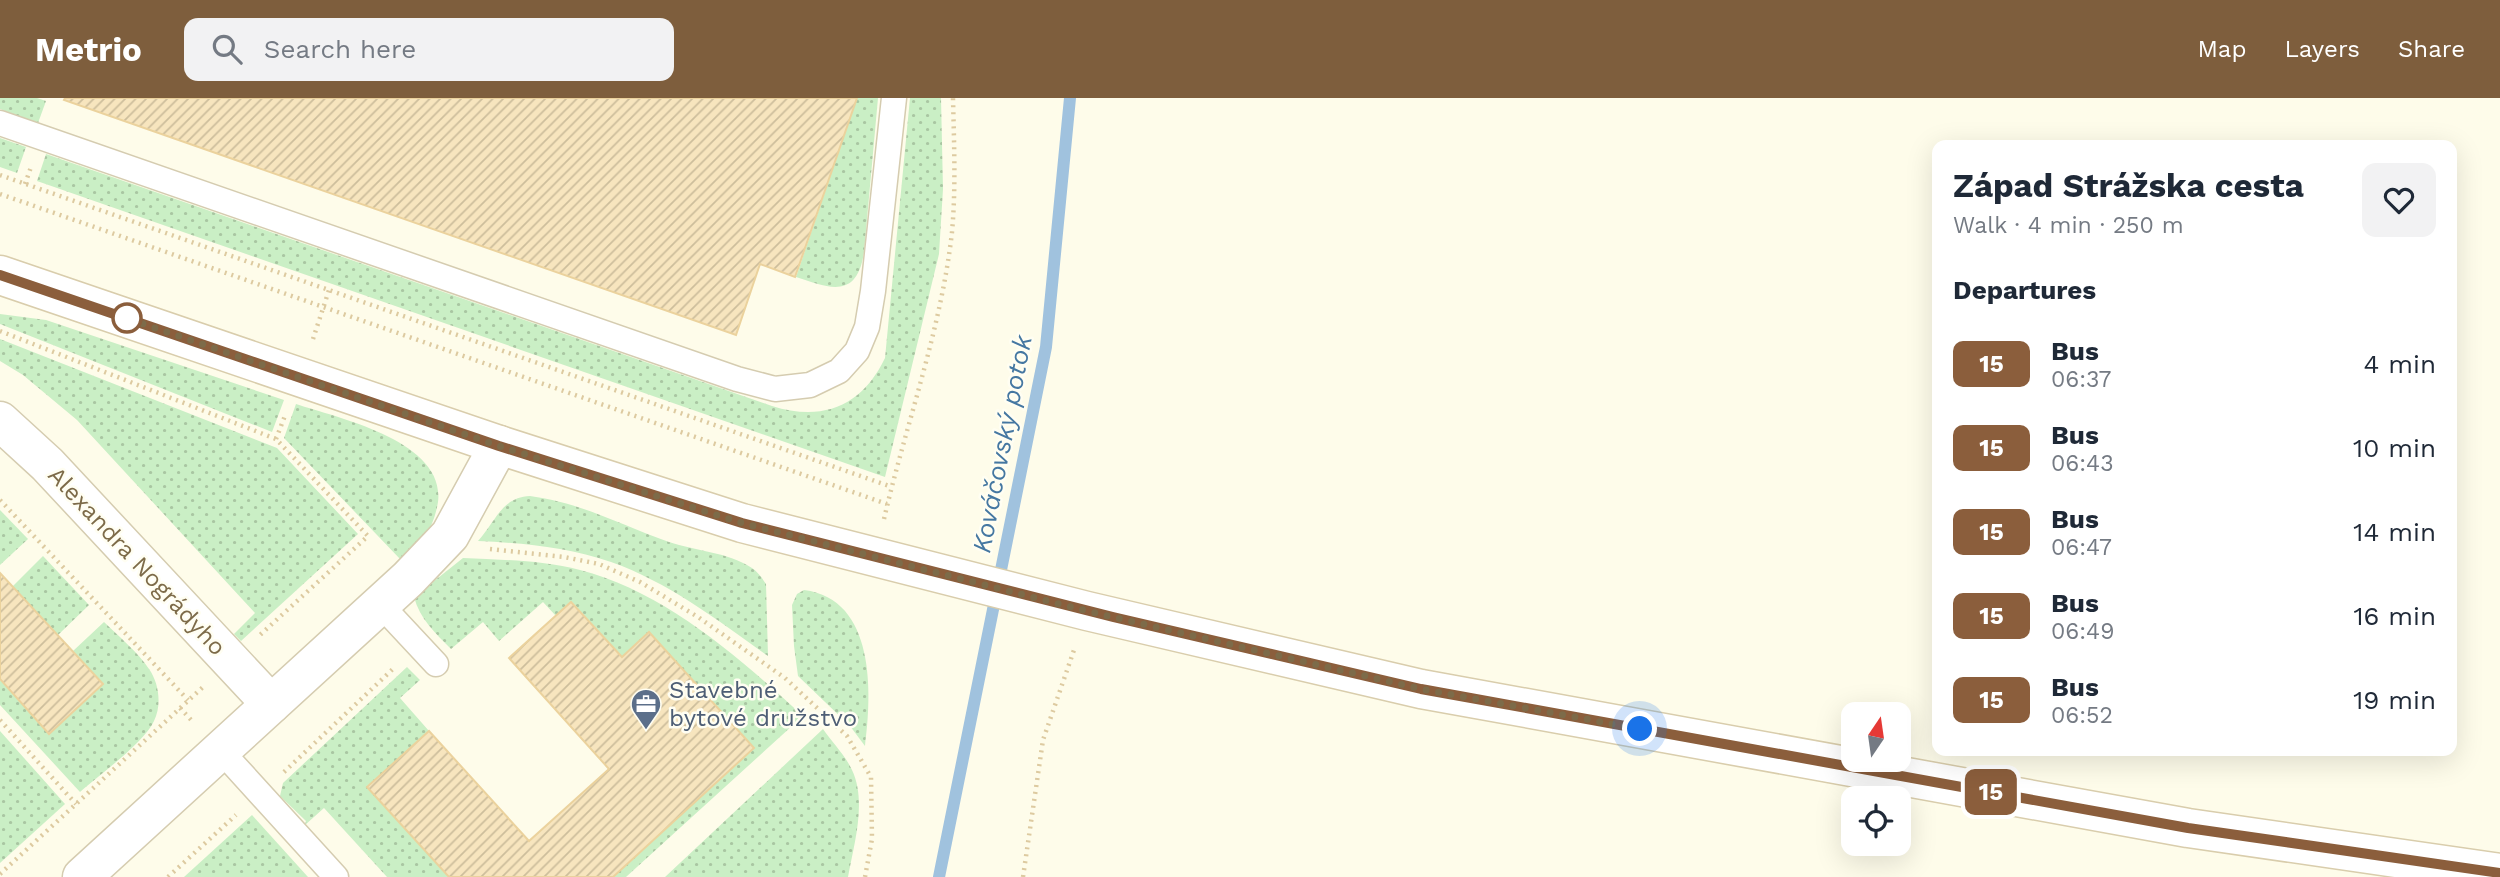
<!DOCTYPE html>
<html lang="en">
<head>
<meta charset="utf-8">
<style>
	:root { --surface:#fff; --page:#f2f2f3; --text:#1f2937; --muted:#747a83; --accent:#7e5e3d }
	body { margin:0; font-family:"Work Sans",sans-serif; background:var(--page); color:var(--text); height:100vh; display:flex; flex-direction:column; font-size:26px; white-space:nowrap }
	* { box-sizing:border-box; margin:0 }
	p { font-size:23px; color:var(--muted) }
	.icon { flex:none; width:38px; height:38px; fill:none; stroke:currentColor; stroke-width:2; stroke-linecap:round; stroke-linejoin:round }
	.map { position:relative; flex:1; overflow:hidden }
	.drawer { position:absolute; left:1932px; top:42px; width:525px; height:616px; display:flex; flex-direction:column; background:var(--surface); border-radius:14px; box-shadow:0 7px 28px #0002 }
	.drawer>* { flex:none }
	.badge { padding:0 14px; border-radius:10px; font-size:24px; line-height:46px }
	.needle { width:46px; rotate:13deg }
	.controls { position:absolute; left:1841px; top:604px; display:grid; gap:14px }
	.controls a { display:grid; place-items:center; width:70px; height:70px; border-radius:14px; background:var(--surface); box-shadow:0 7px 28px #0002; font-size:35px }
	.you { position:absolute; width:35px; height:35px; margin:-18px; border:5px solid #fff; border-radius:50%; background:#1a73e8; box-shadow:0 0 0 10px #1a73e833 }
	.map>.badge { position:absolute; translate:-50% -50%; box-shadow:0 0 0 4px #fff }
	h2 { padding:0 21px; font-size:26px; line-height:63px }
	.round { display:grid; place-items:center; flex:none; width:74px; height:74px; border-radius:14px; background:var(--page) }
	.overview { display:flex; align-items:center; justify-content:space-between; height:119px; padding:0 21px }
	h1 { font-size:33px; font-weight:700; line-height:52px }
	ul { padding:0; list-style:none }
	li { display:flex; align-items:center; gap:21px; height:84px; padding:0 21px }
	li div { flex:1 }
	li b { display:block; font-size:26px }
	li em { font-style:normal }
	li .badge { min-width:77px; font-weight:700; text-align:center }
	header { display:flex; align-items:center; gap:42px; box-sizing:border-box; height:98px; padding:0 35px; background:var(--accent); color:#fff }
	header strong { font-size:33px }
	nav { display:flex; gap:38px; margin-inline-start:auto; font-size:24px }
	.search { width:490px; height:63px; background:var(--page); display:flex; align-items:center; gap:18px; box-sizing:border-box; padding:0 24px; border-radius:14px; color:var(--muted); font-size:26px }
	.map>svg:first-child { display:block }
	.grass { fill:url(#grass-dots) }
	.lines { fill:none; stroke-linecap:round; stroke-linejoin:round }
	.stream { stroke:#a0c2de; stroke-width:12 }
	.building { fill:url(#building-hatch); stroke:#ebd29d; stroke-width:2 }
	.lane-casing { stroke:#d5ccb0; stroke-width:27 }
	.street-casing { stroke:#d5ccb0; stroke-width:41 }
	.secondary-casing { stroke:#d9cdac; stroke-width:41 }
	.path { stroke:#ddcaa0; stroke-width:4.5; stroke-dasharray:2 5; stroke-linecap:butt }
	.lane { stroke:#fff; stroke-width:24 }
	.street { stroke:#fff; stroke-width:38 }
	.secondary { stroke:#fff; stroke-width:38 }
	.line-casing { stroke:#fff; stroke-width:16 }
	.line { stroke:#8b5e3c; stroke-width:10 }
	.walk { stroke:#7d6b49; stroke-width:7; stroke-dasharray:0 12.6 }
	.stop-dot { fill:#fff; stroke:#8b5e3c; stroke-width:3.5 }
	.labels { text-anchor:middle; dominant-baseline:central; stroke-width:5; stroke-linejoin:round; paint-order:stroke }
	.street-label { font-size:24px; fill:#7d6b49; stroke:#fffef2 }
	.service-label { font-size:24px; fill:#4e5e75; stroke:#fffef2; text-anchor:start }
	.water-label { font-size:26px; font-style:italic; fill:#4577a1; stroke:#fffef2 }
</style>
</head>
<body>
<header>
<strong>Metrio</strong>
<div class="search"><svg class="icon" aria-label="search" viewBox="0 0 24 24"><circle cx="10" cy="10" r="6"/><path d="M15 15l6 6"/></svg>Search here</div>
<nav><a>Map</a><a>Layers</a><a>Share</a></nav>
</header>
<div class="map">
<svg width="2500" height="779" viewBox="0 0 2500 779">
	<defs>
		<pattern id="grass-dots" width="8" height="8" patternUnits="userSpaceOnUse" patternTransform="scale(1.75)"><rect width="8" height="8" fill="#caefc5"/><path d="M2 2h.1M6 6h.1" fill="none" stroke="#a9c6a2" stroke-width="1.8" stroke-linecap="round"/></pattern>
		<pattern id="building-hatch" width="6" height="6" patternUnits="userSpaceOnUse" patternTransform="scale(1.75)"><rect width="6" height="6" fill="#f7e5be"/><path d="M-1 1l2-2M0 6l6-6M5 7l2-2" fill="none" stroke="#cdbe9c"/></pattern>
	</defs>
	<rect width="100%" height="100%" fill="#fefcea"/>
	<!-- grass -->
	<g class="grass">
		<polygon points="0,0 37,0 46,3 38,25 0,11"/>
		<path d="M857 0H878L864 154C857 202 829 190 796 179Z"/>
		<path d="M910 0H941L943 91 939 156 885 379 37 83 46 56 772 308C823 324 862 308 885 260Z"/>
		<polygon points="0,40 26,49 17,75 0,69"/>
		<polygon points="0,216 46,222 284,302 272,334 0,226"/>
		<polygon points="0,241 277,350 358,436 241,543 234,536 255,515 77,322 23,277 0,263"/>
		<path d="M296 306C338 320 446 343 438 404 436 416 432 429 424 439 417 447 408 454 401 462L284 340Z"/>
		<path d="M530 398C582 405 621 427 669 444 695 453 728 454 752 470 758 474 762 480 766 486L768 558C719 523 668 484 611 464 568 449 523 445 478 443 496 423 502 399 530 398Z"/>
		<polygon points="0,412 28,441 0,467"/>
		<polygon points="43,458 89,507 58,537 12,489"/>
		<path d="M463 460C502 462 542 462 580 472 664 493 741 561 803 618L626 779H613L754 650 649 535 622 559 572 504 556 518 543 504 499 543 483 524 451 551C435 535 420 521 414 499Z"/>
		<path d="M804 492C876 501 872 596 865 648L850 628 798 578 794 548 792 507 797 496Z"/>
		<path d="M104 524C117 537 139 555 149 571 159 585 162 607 154 623 144 645 99 677 80 694L0 607V582L49 635 103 586 73 553Z"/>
		<polygon points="407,569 420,582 400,600 429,633 367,689 449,779 387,779 324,710 305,727 306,723 280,698 283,685"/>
		<path d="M823 631C832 644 845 657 852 672 867 703 854 746 848 779H665Z"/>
		<polygon points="0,633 65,706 0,765"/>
		<polygon points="252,717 308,779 184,779"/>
	</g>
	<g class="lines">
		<!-- stream -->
		<polyline class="stream" points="939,779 1046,249 1070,0"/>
	</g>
	<!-- building -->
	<g class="building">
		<polygon points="65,0 857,0 795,179 760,166 736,237 64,2"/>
		<polygon points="0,475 103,586 49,636 0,581"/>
		<polygon points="571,504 622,559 649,534 754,650 613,779 449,779 367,689 429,633 529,743 609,671 509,560"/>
	</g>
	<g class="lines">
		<!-- lane casing -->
		<g class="lane-casing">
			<g id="lane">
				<polyline points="0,25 737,281 775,291 810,287 839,273 857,253 867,229 873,193 894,0"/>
				<polyline points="380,506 436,566"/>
				<polyline points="234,667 336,779"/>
			</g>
		</g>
		<!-- street casing -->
		<g class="street-casing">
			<g id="street">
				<polyline points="0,323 47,366 271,606"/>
				<polyline points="82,779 408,481 450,437 499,347"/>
			</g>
		</g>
		<!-- secondary casing -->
		<g class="secondary-casing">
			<polyline id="secondary" points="0,177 499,347 742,425 1087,513 1421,591 2188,730 2500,775"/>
		</g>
		<!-- path -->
		<g class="path">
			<polyline points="0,77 892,389"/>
			<polyline points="25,86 31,69"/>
			<polyline points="0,96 887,406"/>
			<polyline points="0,233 276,341 368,438 260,537"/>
			<polyline points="313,241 329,192"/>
			<polyline points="276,341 286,315"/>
			<polyline points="0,402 188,602"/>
			<path d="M884 421C906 326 941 232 952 134 956 90 954 45 953 0"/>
			<polyline points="490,451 564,459 599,466 640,484 698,519 785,580 847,638 871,679 872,741 865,779"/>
			<polyline points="180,610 194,625"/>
			<polyline points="0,622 76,706"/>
			<polyline points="284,674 395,569"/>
			<polyline points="0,776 203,589"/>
			<polyline points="168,779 236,717"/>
			<polyline points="1023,779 1043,642 1074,552"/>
		</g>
		<!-- lane -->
		<use href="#lane" class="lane"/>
		<!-- street -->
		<use href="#street" class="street"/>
		<!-- secondary -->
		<use href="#secondary" class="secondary"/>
	</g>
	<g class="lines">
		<!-- line casing -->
		<g class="line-casing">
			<polyline id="line" points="0,177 499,348 742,425 1113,519 1421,591 2188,730 2500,775"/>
		</g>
		<!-- line -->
		<use href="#line" class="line"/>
		<!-- walk -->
		<polyline class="walk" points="127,220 123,219 499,348 742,425 1087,513 1421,591 1640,631"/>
	</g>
	<!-- icons -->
	<defs>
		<g id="office-pin" transform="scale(1.575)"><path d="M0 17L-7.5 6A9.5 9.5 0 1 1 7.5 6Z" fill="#5c6f8a" stroke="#fffef2"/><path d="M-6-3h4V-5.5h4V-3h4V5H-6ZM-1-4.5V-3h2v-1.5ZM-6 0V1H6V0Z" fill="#fff"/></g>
	</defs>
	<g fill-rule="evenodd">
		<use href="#office-pin" x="646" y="606"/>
	</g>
	<!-- markers -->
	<circle class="stop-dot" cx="127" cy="220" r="14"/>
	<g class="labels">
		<!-- street labels -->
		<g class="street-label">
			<text transform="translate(137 463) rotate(47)">Alexandra Nográdyho</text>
		</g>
		<!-- service labels -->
		<g class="service-label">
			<text x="669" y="592">Stavebné<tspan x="669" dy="28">bytové družstvo</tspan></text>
		</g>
		<!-- water labels -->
		<g class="water-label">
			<text transform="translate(1002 346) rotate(-79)">Kováčovský potok</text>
		</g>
	</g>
</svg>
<div class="controls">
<a><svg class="needle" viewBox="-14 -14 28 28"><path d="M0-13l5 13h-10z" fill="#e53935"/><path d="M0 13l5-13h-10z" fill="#747a83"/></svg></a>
<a><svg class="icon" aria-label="locate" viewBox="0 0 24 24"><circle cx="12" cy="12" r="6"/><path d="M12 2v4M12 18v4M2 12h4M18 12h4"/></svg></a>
</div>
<div class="you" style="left:1640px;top:631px"></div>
<b class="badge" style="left:1991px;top:694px;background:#8b5e3c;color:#fff">15</b>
<section class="drawer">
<div class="overview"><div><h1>Západ Strážska cesta</h1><p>Walk · 4 min · 250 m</p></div><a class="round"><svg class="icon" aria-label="heart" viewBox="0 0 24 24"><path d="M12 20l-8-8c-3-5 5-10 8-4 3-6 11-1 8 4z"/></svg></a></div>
<h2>Departures</h2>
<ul>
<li><span class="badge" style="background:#8b5e3c;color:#fff">15</span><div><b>Bus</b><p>06:37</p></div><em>4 min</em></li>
<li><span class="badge" style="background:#8b5e3c;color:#fff">15</span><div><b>Bus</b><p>06:43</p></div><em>10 min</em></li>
<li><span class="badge" style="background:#8b5e3c;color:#fff">15</span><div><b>Bus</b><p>06:47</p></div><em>14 min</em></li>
<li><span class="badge" style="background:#8b5e3c;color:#fff">15</span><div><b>Bus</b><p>06:49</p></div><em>16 min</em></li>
<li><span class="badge" style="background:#8b5e3c;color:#fff">15</span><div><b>Bus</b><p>06:52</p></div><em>19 min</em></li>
</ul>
</section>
</div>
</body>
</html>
